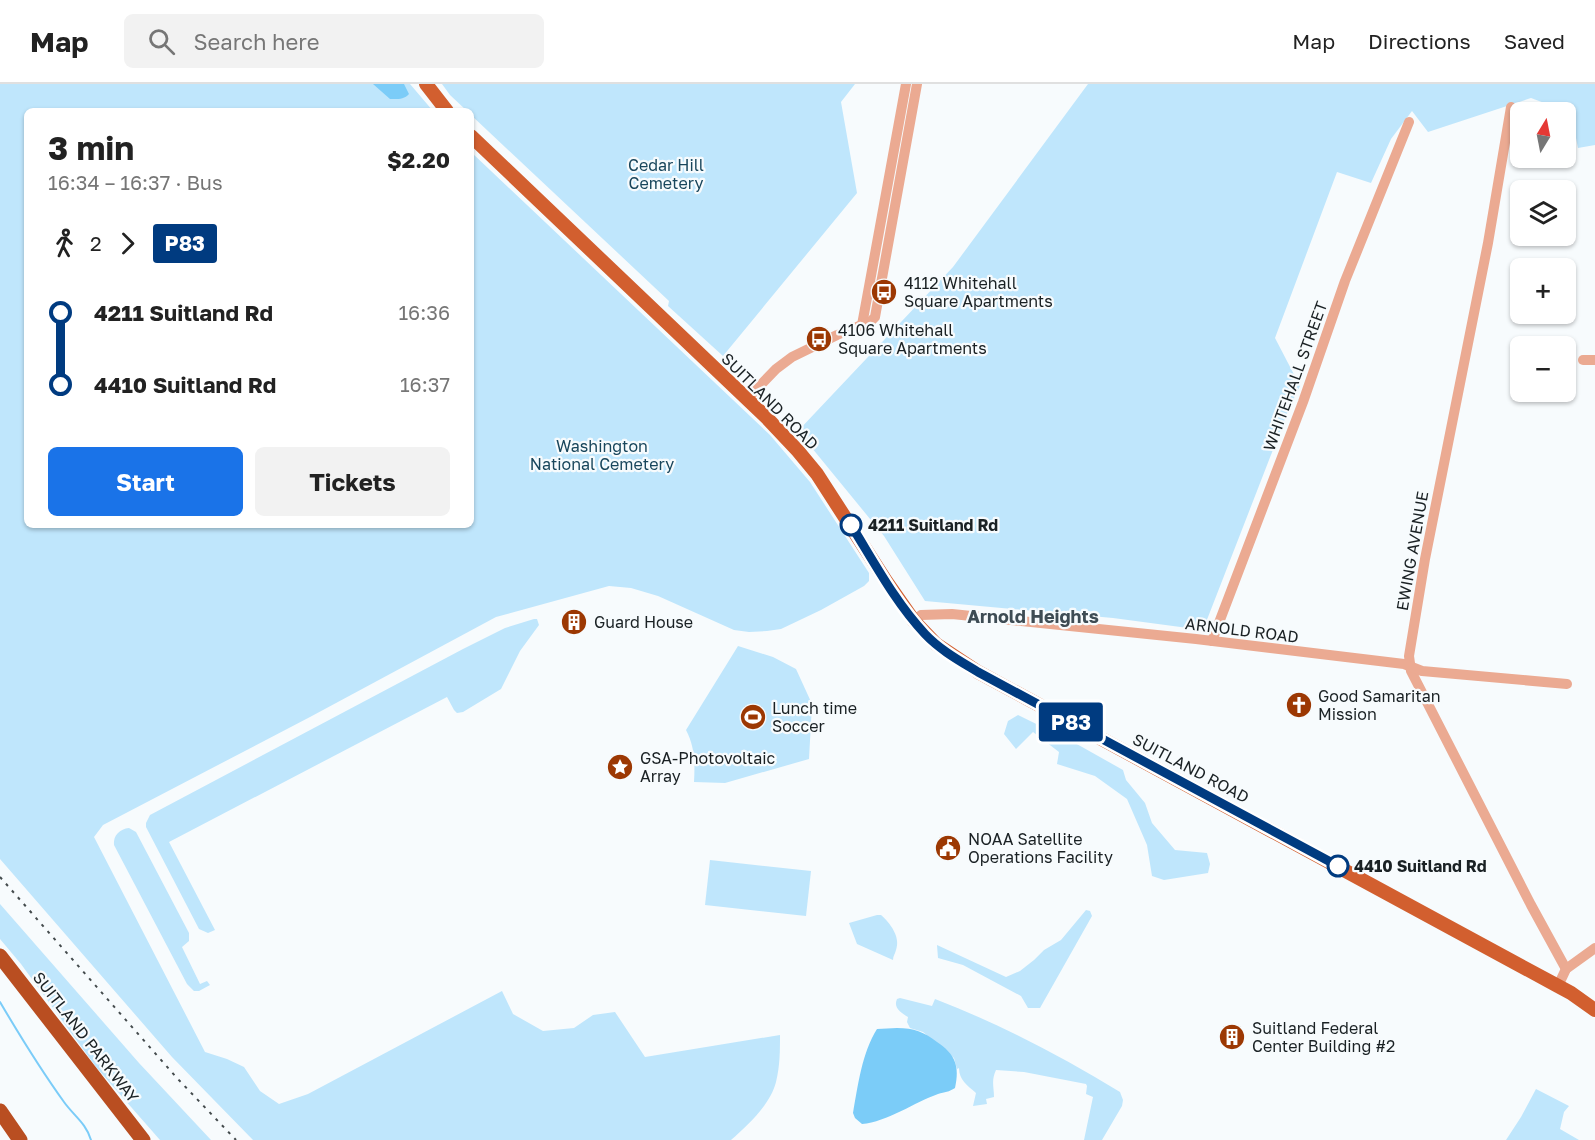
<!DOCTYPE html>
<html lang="en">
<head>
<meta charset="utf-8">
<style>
	:root { --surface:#fff; --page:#f2f2f2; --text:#222; --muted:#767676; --line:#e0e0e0; --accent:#1a73e8 }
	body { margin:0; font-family:"Golos Text",sans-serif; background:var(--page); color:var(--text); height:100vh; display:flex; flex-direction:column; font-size:22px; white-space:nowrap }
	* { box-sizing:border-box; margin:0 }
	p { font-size:20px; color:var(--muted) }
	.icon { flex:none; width:33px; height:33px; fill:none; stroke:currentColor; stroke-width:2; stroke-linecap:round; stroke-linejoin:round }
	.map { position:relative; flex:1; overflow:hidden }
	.drawer { position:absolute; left:24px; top:24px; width:450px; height:420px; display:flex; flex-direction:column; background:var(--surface); border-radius:9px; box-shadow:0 2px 4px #0004 }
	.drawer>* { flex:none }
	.badge { padding:0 12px; border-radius:4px; font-size:21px; line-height:39px }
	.needle { width:39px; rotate:10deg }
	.controls { position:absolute; left:1510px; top:18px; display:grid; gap:12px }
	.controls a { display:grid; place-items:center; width:66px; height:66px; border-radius:9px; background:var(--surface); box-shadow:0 2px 4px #0004; font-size:30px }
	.map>.badge { position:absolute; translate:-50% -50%; box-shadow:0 0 0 3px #fff }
	.legs { display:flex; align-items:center; gap:9px; height:66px; padding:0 24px; font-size:20px }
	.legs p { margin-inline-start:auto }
	.overview { display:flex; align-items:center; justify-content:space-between; height:102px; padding:0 24px }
	h1 { font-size:33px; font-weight:700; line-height:45px }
	.cta { display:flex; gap:12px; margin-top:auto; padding:12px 24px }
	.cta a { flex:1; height:69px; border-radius:9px; background:var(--accent); color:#fff; font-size:24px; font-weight:700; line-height:69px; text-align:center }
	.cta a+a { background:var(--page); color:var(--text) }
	ul { padding:0 24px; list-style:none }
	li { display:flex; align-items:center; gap:21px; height:72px; font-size:22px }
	li i { display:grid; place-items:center; width:9px; height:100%; margin:0 8px; background:currentColor }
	li i::after { content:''; width:15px; height:15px; margin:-8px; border:4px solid; border-radius:50%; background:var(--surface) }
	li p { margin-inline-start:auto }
	li:first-child i { background:linear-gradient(#0000 50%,currentColor 0) }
	li:last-child i { background:linear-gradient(currentColor 50%,#0000 0) }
	header { display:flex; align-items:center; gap:36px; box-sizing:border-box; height:84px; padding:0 30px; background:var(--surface); border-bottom:2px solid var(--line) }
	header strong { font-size:28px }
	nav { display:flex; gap:33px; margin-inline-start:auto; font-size:21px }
	.search { width:420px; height:54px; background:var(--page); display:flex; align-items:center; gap:15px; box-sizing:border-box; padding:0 21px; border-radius:9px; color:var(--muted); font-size:22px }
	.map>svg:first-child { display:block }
	.green { fill:#bfe6fc }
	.water { fill:#7bccf8 }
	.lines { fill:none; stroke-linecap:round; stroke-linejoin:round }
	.stream { stroke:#7bccf8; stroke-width:2 }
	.minor { stroke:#ebaa92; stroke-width:10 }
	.major { stroke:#d25f2f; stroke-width:14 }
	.highway { stroke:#b94e21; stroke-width:15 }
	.rail { stroke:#444b4d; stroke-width:2; stroke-dasharray:3 6; stroke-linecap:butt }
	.line-1-casing { stroke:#fff; stroke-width:14 }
	.line-1 { stroke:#003b80; stroke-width:9 }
	.stop-1-dot { fill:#fff; stroke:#003b80; stroke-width:3 }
	.labels { text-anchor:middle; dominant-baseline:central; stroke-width:4.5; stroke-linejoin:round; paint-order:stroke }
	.park-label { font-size:16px; fill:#18465c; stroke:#f7fbfd }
	.poi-label { font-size:16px; fill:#1a2124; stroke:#f7fbfd; text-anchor:start }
	.street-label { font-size:16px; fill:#1a2124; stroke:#f7fbfd }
	.stop-label { font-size:16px; font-weight:bold; fill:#1a2124; stroke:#f7fbfd; text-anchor:start }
	.neighbourhood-label { font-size:18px; font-weight:bold; fill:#3e4c54; stroke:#f7fbfd }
</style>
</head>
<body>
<header>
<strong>Map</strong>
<div class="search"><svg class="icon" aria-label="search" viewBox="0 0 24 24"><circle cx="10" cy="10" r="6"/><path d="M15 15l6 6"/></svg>Search here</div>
<nav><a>Map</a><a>Directions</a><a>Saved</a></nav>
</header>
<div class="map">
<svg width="1595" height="1056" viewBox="0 0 1595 1056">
	<rect width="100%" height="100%" fill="#f7fbfd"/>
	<!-- green -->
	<g class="green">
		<path d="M0 0H410L433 27H27V441H471V68L770 351 810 398 869 489V497L864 502 821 526 781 545 767 547 749 548 734 546 658 512 631 504 609 502 496 533 310 633 103 741 94 753 205 968 227 975 244 983 260 1007 279 1020 308 1010 502 907 513 930 543 947 574 944 593 931 615 928 645 973 780 951C780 967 780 982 776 998 770 1021 748 1041 731 1056H253L172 973 0 775Z"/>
		<polygon points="442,0 855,0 841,18 857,109 723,272 668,222 669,217 471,31 471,27 467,27 450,11"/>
		<polygon points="1088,0 1595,0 1595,61 1578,64 1571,29 1531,14 1428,48 1412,27 1391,55 1371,99 1337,88 1275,254 1300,302 1290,322 1203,546 1113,534 925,517 884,452 798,347 953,183"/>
		<polygon points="534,535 537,535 539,541 520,567 501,605 463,628 457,629 454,626 447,613 169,758 215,846 208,849 199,845 146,743 146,739 150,731 463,565 505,544"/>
		<path d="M738 562 773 573 796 585 812 620 809 675 725 699 694 698C695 679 695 663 686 646Z"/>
		<polygon points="1018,631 1075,659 1123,686 1126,696 1145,719 1152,739 1175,766 1207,769 1210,780 1208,789 1164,796 1152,792 1147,761 1127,715 1095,692 1057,680 1059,668 1033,648 1016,665 1004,650 1008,637"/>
		<path d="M129 744 136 748 189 849V857L182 863 200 900 207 897 210 901 199 907H194L187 900 114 761C113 751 120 745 129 744Z"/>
		<polygon points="710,776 811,787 806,832 705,821"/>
		<polygon points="0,820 139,979 211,1056 160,1056 96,983 21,880 0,855"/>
		<polygon points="1086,826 1090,827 1092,832 1040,924 1028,924 1021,912 963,881 938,874 937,861 1006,893 1020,887 1034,876 1044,866 1061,856"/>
		<path d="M877 831H881C890 839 901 853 896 866 895 870 893 872 893 876L857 860 849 839Z"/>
		<path d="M900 914 932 922 935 915C1000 940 1061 972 1120 1008L1123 1016 1122 1022 1102 1056H1084L1093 1013 1086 1010 1087 1002 1086 1000 1024 988 996 986C991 997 994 1003 994 1013L986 1015 987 1020 973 1022 976 1009C967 1001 959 996 959 984L957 985 954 974 923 948 910 944 907 938 908 933C901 929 893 924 897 915Z"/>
		<polygon points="1536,1005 1569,1022 1564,1028 1560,1045 1579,1056 1506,1056 1521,1033"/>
	</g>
	<!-- water -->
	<g class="water">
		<path d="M373 0H404L409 10C404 16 396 15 390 15Z"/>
		<path d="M897 944C914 944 924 948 937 958 955 970 960 982 955 1004 949 1008 945 1008 938 1010 915 1018 887 1038 862 1040L855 1034 853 1029C858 1001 862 969 877 945Z"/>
	</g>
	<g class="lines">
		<!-- stream -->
		<path class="stream" d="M0 918C20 952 41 986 64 1018 74 1032 86 1039 91 1056"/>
		<!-- minor -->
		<g class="minor">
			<polyline points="1511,23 1488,159 1425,475 1409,572 1411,587 1531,821 1566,885"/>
			<polyline points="862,241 906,0"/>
			<polyline points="1583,276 1595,276"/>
			<polyline points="747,315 776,285 792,273 837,251 871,237 875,233 917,0"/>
			<polyline points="914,537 921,531 952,530 1196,555 1404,580 1422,587 1567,600"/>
			<polyline points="1212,557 1303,318 1345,197 1409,38"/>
			<polyline points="1558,902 1566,885 1595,864"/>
		</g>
		<!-- major -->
		<g class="major">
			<polyline points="426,0 447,27"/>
			<polyline points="471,52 767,334 798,367 817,390 886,497 914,537 936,560 978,588 1558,902 1571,909 1595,926"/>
		</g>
		<!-- highway -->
		<g class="highway">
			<polyline points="0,872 143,1056"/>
			<polyline points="0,1027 20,1056"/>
		</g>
		<!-- rail -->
		<polyline class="rail" points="0,793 176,993 236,1056"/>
	</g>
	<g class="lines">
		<!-- line-1 casing -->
		<g class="line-1-casing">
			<path id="line-1" d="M851 441C874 478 895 518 925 550 940 566 960 577 978 588L1338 782"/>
		</g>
		<!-- line-1 -->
		<use href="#line-1" class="line-1"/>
	</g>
	<!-- icons -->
	<defs>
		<g id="bus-disc" transform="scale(1.35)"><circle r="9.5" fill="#9c3803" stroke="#f7fbfd"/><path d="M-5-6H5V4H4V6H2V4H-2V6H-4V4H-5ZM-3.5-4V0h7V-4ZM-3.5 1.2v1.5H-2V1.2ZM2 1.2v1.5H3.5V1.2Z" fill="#fff"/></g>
		<g id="building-disc" transform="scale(1.35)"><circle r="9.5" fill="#9c3803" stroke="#f7fbfd"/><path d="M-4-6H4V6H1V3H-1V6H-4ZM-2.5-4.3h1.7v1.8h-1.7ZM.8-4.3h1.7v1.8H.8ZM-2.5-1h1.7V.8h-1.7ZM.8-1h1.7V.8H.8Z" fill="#fff"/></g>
		<g id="church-disc" transform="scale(1.35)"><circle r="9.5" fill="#9c3803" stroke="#f7fbfd"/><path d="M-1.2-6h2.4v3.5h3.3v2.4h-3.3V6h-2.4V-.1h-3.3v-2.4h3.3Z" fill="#fff"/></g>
		<g id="stadium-disc" transform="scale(1.35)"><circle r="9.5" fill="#9c3803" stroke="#f7fbfd"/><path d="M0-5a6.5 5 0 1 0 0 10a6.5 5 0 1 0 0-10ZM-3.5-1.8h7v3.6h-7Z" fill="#fff"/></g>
		<g id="sight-disc" transform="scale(1.35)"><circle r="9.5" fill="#9c3803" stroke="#f7fbfd"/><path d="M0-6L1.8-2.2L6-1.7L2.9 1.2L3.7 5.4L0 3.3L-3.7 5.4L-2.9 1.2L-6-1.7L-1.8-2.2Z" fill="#fff"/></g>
		<g id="civic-disc" transform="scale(1.35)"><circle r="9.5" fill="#9c3803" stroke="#f7fbfd"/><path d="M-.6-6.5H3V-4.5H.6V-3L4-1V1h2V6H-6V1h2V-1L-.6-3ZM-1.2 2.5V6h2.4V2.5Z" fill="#fff"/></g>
	</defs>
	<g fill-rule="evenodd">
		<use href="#bus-disc" x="884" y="208"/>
		<use href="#bus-disc" x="819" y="255"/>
		<use href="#building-disc" x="574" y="538"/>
		<use href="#church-disc" x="1299" y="621"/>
		<use href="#stadium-disc" x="753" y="633"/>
		<use href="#sight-disc" x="620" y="683"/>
		<use href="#civic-disc" x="948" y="764"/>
		<use href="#building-disc" x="1232" y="953"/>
	</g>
	<!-- markers -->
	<g class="stop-1-dot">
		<circle cx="851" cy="441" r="10"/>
		<circle cx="1338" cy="782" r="10"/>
	</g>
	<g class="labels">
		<!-- park labels -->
		<g class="park-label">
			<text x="666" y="81">Cedar Hill<tspan x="666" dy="18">Cemetery</tspan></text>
			<text x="602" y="362">Washington<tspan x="602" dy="18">National Cemetery</tspan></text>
		</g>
		<!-- poi labels -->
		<g class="poi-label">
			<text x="904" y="199">4112 Whitehall<tspan x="904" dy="18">Square Apartments</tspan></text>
			<text x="838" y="246">4106 Whitehall<tspan x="838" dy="18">Square Apartments</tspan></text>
			<text x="594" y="538">Guard House</text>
			<text x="1318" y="612">Good Samaritan<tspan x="1318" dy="18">Mission</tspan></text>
			<text x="772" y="624">Lunch time<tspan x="772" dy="18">Soccer</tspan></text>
			<text x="640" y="674">GSA-Photovoltaic<tspan x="640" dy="18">Array</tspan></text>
			<text x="968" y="755">NOAA Satellite<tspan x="968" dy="18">Operations Facility</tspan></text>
			<text x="1252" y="944">Suitland Federal<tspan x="1252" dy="18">Center Building #2</tspan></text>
		</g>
		<!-- street labels -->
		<g class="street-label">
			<text transform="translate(1295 292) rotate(-70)">WHITEHALL STREET</text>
			<text transform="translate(770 317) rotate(45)">SUITLAND ROAD</text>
			<text transform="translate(1412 467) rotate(-80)">EWING AVENUE</text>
			<text transform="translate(1242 546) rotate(7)">ARNOLD ROAD</text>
			<text transform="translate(1191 684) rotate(28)">SUITLAND ROAD</text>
			<text transform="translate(86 953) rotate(52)">SUITLAND PARKWAY</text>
		</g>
		<!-- stop labels -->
		<g class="stop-label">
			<text x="868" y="441">4211 Suitland Rd</text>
			<text x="1354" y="782">4410 Suitland Rd</text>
		</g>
		<!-- neighbourhood labels -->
		<g class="neighbourhood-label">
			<text x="1033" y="532">Arnold Heights</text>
		</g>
	</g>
</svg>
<div class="controls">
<a><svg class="needle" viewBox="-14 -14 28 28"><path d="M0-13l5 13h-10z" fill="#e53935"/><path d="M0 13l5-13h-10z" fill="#767676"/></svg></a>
<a><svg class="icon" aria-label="layers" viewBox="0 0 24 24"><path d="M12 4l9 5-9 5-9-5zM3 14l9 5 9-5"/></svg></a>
<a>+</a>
<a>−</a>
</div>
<b class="badge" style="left:1071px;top:638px;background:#003b80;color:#fff">P83</b>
<section class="drawer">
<div class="overview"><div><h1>3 min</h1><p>16:34 – 16:37 · Bus</p></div><b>$2.20</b></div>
<div class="legs"><svg class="icon" aria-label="walk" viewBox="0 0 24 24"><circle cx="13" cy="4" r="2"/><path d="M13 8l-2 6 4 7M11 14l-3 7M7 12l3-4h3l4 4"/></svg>2<svg class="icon" aria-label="forward" viewBox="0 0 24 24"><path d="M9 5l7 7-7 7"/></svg><b class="badge" style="background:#003b80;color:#fff">P83</b></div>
<ul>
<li><i style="color:#003b80"></i><b>4211 Suitland Rd</b><p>16:36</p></li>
<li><i style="color:#003b80"></i><b>4410 Suitland Rd</b><p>16:37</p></li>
</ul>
<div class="cta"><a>Start</a><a>Tickets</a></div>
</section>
</div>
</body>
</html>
